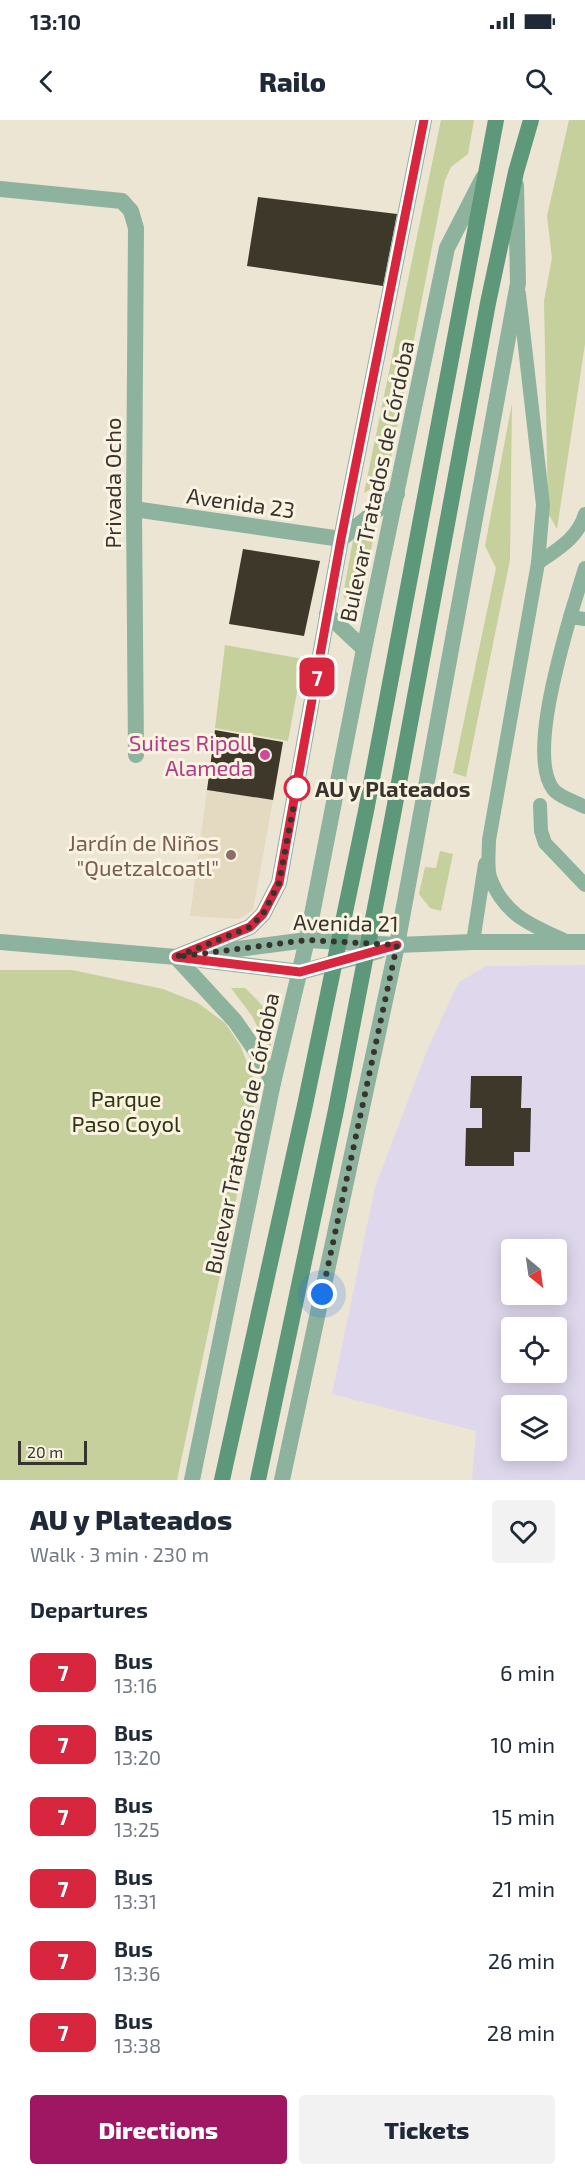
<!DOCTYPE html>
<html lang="en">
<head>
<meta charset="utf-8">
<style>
	:root { --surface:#fff; --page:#f2f2f3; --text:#1f2937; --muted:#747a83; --accent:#9f1663 }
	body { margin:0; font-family:"Exo 2",sans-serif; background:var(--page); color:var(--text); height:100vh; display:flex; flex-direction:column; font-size:22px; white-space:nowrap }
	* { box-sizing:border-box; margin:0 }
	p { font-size:20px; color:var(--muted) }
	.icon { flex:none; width:33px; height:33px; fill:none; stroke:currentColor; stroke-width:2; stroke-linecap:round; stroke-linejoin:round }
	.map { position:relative; height:1360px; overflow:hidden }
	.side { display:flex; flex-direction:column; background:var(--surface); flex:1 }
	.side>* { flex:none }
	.badge { padding:0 12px; border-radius:9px; font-size:21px; line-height:39px }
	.needle { width:39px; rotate:151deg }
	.tools { position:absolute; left:501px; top:1119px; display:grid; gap:12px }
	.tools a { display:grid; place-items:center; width:66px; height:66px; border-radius:6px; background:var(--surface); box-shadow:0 3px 15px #0003; font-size:30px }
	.scale { position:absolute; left:18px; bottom:15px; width:69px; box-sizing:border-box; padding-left:6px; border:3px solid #37342e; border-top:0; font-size:16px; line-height:21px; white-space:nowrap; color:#37342e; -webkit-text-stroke:4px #faf3e1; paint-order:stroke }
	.you { position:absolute; width:30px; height:30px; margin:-15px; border:4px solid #fff; border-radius:50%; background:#1a73e8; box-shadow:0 0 0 9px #1a73e833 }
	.map>.badge { position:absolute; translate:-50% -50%; box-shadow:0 0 0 3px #fff }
	h2 { padding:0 30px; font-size:22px; line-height:54px }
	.round { display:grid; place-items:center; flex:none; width:63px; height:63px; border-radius:6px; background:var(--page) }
	.overview { display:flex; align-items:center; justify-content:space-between; height:102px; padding:0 30px }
	h1 { font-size:28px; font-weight:800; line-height:45px }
	.button { display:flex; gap:12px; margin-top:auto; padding:12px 30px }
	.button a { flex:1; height:69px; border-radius:6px; background:var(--accent); color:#fff; font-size:24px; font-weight:800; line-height:69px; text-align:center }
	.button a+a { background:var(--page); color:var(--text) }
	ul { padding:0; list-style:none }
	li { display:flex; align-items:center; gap:18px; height:72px; padding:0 30px }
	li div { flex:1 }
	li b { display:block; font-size:22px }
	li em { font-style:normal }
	li .badge { min-width:66px; font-weight:700; text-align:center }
	.status { display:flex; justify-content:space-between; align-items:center; height:42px; padding:0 30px; background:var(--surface); direction:ltr }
	.status svg { height:16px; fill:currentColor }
	header { display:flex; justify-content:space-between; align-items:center; height:78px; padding:0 30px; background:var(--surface); font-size:27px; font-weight:800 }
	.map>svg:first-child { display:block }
	.industrial { fill:#dfd8ed; fill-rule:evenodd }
	.built { fill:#e4dac1 }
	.green { fill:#c5d09d }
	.building { fill:#3d382a }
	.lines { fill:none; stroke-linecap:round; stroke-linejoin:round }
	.service { stroke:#8db29e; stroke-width:14 }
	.minor { stroke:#8db29e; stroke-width:16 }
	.tertiary { stroke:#8db29e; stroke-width:16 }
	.secondary { stroke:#5e987b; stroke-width:16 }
	.line-casing { stroke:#fff; stroke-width:14 }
	.line { stroke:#d7263d; stroke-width:9 }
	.walk { stroke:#37342e; stroke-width:6; stroke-dasharray:0 10.8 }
	.hotel-dot { fill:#d1479c; stroke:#faf3e1; stroke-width:2 }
	.stop-dot { fill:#fff; stroke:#d7263d; stroke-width:3 }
	.education-dot { fill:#8d6e63; stroke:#faf3e1; stroke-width:2 }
	.labels { text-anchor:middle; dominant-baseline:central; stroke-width:6; stroke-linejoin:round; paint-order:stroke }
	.street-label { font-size:22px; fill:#37342e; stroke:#faf3e1 }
	.hotel-label { font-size:22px; fill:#b23c85; stroke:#faf3e1; text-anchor:end }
	.stop-label { font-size:22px; font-weight:bold; fill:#37342e; stroke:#faf3e1; text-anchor:start }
	.education-label { font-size:22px; fill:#785e54; stroke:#faf3e1; text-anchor:end }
	.park-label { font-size:22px; fill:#2f3511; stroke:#faf3e1 }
</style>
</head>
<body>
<div class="status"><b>13:10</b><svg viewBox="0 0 49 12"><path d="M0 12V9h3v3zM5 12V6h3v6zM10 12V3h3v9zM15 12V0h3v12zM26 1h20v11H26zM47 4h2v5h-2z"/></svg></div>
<header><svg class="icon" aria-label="back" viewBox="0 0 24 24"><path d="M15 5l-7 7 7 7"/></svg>Railo<svg class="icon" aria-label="search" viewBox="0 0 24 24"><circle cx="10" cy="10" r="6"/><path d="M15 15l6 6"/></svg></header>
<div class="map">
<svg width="585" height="1360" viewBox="0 0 585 1360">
	<rect width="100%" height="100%" fill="#ede5d4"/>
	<!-- industrial -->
	<path class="industrial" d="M585 845V1360H472L476 1311 332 1274 375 1067 428 928 458 863 486 846ZM512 1130H556V1174H512ZM512 1208H556V1252H512ZM512 1286H556V1330H512Z"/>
	<!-- built -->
	<polygon class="built" points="207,670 273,680 253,790 239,799 190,796"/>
	<!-- green -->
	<g class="green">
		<polygon points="441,0 474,0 468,34 451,47 445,60 387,359 364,373"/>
		<polygon points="569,0 585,0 585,224 557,409 548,393 544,181 552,138 547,96"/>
		<polygon points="512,283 510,440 466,657 453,653 496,448 485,426"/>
		<polygon points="377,401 357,497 343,475 353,420"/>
		<polygon points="225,525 303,539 288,621 215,608"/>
		<polygon points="440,731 453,734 441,791 430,788 419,774 425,747 436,748"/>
		<polygon points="0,850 72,850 163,869 198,883 225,903 240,925 253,957 254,994 177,1360 0,1360"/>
		<path d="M231 868H245C269 891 270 893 271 926H267L252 896Z"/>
	</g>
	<!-- building -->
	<g class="building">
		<polygon points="258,77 397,94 383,166 247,146"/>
		<polygon points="243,429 320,441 304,516 229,504"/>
		<polygon points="215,610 283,622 273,680 207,670"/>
		<polygon points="471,956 522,956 521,988 531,988 530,1032 514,1032 514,1046 465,1046 466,1008 482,1008 482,988 470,988"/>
	</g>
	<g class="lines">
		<!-- service -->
		<g class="service">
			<path d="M519 174 543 385 538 443 489 720C489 731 487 747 490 757 504 796 532 805 566 821"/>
			<path d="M538 443C558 429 578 418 585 394"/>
			<polyline points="570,497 585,448"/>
			<path d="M585 499 570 497C560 534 529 637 553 669 559 677 576 682 585 687"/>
			<polyline points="540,685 541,711 545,723 585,765"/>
			<polyline points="473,822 485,744"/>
		</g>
		<!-- minor -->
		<g class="minor">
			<polyline points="0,69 122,81 131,91 136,108 134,389 136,635"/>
			<polyline points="134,389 341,419"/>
		</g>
		<!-- tertiary -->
		<g class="tertiary">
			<polyline points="341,419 397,374"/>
			<polyline points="327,494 364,529"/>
			<polyline points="0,822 176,837 307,820 397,825 473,822 585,822"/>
			<polyline points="176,837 250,807 263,794 279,763 341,419 424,0"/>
			<polyline points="176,837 235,901 255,930 273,963"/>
			<polyline points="201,840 300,852 379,831"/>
			<polyline points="192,1360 273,963 307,820 364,529 447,128 483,58"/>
			<polyline points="282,1360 397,825 518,163 516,65"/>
		</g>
		<!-- secondary -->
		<g class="secondary">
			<polyline points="222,1360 305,985 366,691 496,0"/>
			<polyline points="258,1360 336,990 393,695 488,183 516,52 531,0"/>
		</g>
	</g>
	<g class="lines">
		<!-- line casing -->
		<g class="line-casing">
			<polyline id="line" points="397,825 300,852 176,837 250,807 263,794 279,763 341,419 424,0"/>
		</g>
		<!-- line -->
		<use href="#line" class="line"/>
		<!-- walk -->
		<polyline class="walk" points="297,668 279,763 263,794 250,807 176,837 307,820 397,825 322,1174"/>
	</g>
	<!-- markers -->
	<circle class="hotel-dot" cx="265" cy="635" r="6"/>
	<circle class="stop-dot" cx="297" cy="668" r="12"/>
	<circle class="education-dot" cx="231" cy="735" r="6"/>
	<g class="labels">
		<!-- street labels -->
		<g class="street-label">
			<text transform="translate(376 361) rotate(-78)">Bulevar Tratados de Córdoba</text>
			<text transform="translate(112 363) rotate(-90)">Privada Ocho</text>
			<text transform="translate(241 382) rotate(8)">Avenida 23</text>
			<text transform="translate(346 802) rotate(1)">Avenida 21</text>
			<text transform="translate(241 1013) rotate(-78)">Bulevar Tratados de Córdoba</text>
		</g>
		<!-- hotel labels -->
		<g class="hotel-label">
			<text x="253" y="622">Suites Ripoll<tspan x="253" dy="25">Alameda</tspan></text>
		</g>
		<!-- stop labels -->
		<g class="stop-label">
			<text x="315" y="668">AU y Plateados</text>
		</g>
		<!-- education labels -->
		<g class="education-label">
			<text x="219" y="722">Jardín de Niños<tspan x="219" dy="25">"Quetzalcoatl"</tspan></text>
		</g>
		<!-- park labels -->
		<g class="park-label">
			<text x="126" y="978">Parque<tspan x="126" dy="25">Paso Coyol</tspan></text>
		</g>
	</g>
</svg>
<div class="tools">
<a><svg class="needle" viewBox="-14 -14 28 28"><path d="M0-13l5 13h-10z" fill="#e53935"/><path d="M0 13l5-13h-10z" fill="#747a83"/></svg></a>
<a><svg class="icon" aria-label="locate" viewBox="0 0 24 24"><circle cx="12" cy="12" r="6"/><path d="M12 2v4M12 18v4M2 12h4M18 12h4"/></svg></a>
<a><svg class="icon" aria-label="layers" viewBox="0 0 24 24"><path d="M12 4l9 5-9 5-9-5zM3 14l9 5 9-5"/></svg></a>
</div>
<div class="scale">20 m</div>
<div class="you" style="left:322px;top:1174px"></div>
<b class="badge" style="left:317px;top:557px;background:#d7263d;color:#fff">7</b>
</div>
<section class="side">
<div class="overview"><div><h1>AU y Plateados</h1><p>Walk · 3 min · 230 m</p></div><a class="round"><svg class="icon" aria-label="heart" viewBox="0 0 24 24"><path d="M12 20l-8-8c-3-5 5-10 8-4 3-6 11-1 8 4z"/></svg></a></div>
<h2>Departures</h2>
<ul>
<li><span class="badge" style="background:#d7263d;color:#fff">7</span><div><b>Bus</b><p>13:16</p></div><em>6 min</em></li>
<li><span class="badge" style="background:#d7263d;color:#fff">7</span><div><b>Bus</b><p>13:20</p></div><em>10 min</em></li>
<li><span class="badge" style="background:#d7263d;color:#fff">7</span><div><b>Bus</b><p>13:25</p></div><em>15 min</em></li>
<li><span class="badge" style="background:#d7263d;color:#fff">7</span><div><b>Bus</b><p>13:31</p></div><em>21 min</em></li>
<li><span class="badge" style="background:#d7263d;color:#fff">7</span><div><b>Bus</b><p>13:36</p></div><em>26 min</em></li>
<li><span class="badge" style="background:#d7263d;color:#fff">7</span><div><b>Bus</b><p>13:38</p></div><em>28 min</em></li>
</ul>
<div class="button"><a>Directions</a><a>Tickets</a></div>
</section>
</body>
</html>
